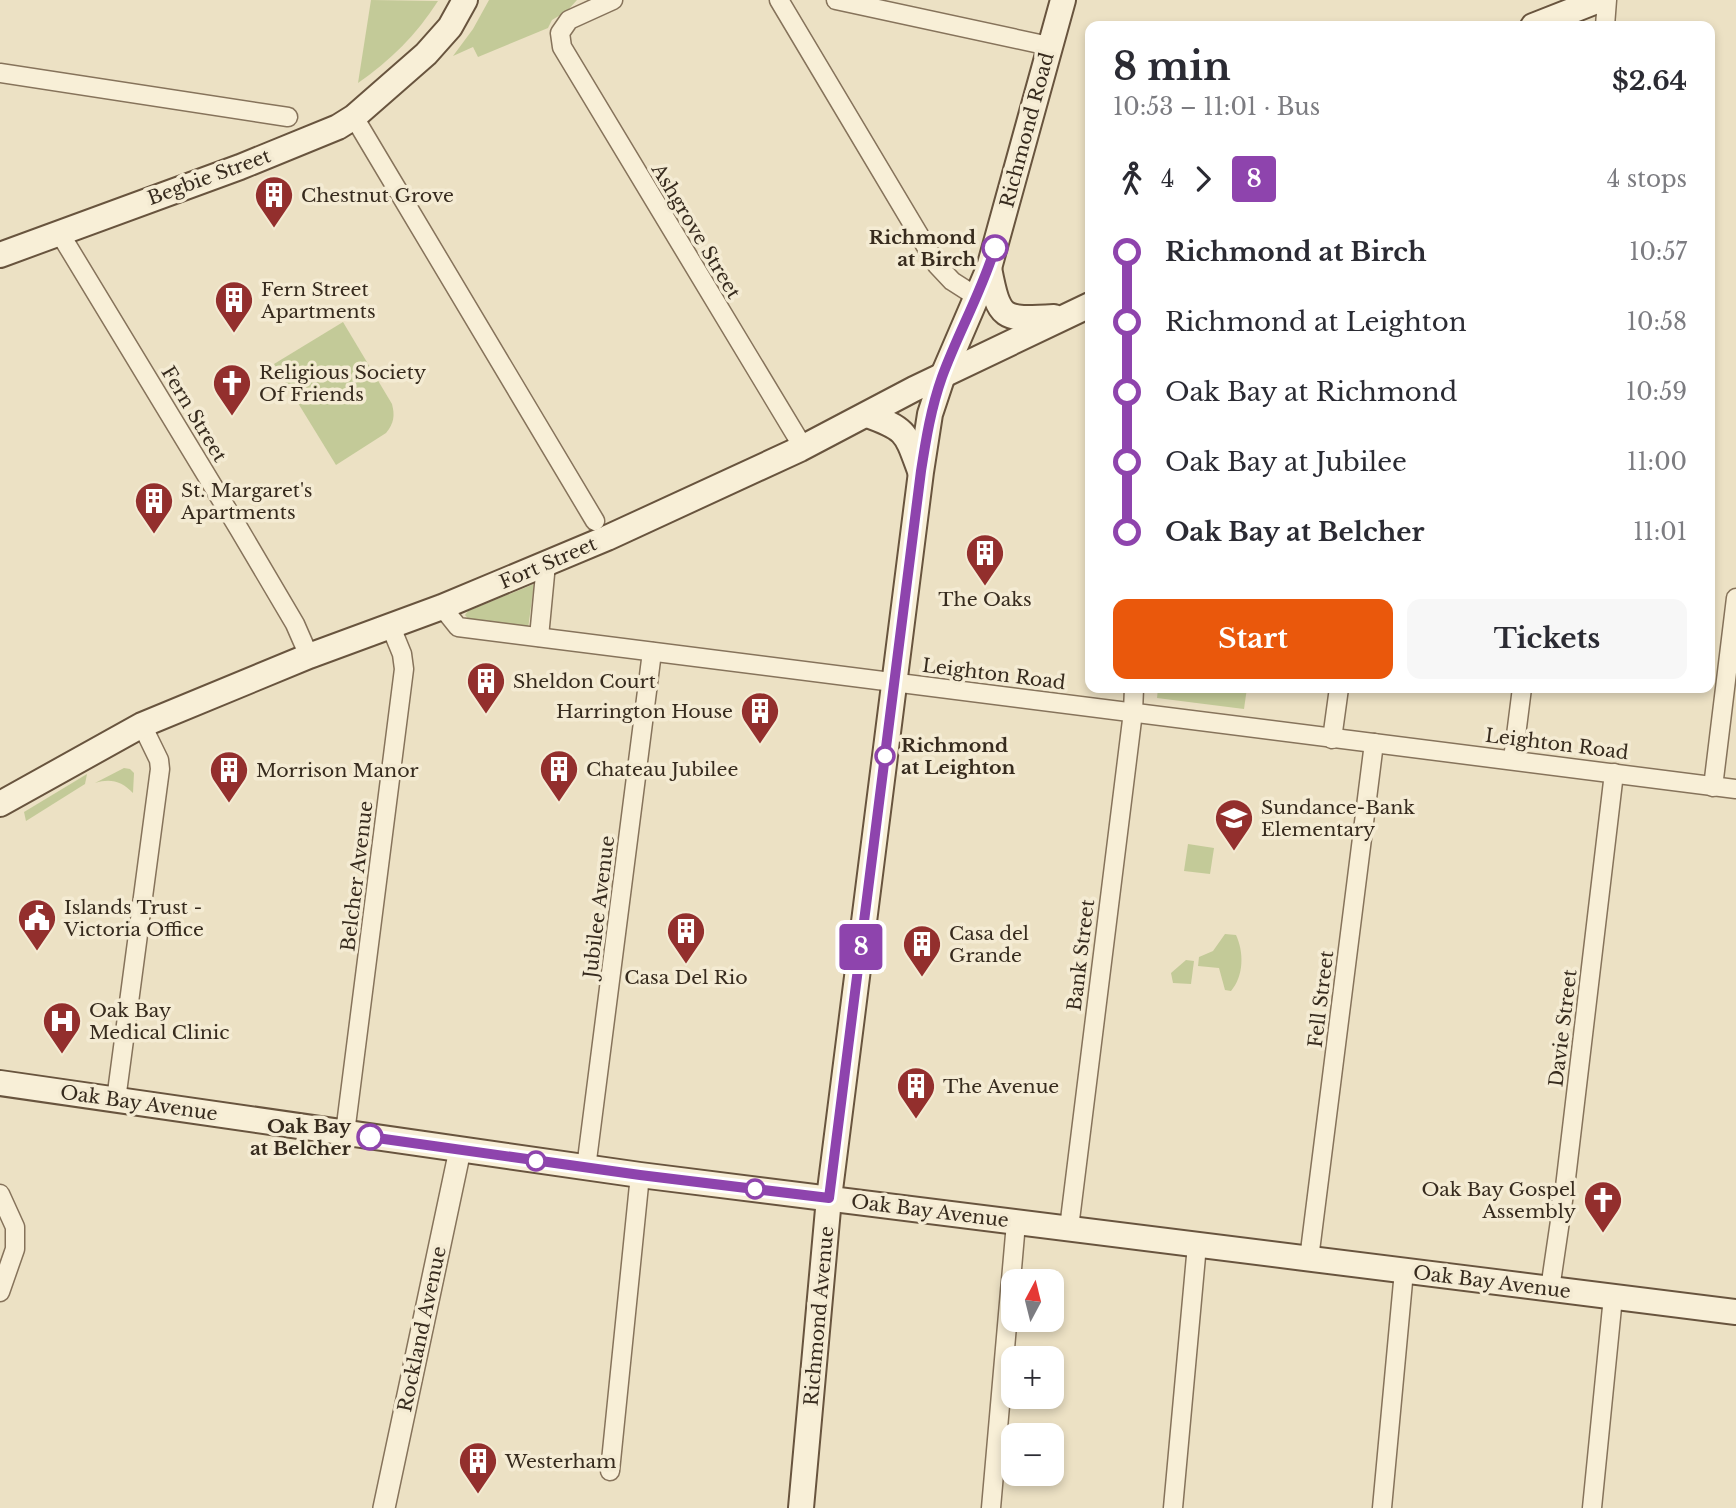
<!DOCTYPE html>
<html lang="en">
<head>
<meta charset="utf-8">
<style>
	:root { --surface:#fff; --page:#f7f7f7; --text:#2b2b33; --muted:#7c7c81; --accent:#ea580c }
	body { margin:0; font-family:"Libre Baskerville",serif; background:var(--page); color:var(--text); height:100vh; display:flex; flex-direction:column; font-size:26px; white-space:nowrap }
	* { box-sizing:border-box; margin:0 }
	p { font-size:23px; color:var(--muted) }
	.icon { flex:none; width:38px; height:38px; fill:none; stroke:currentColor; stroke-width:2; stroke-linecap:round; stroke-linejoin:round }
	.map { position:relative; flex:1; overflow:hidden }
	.drawer { position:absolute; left:1085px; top:21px; width:630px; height:672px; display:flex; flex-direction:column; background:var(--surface); border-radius:14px; box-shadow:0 4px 10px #0003 }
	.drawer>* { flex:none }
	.badge { padding:0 14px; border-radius:5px; font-size:24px; line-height:46px }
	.needle { width:46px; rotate:7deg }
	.buttons { position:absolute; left:1001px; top:1269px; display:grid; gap:14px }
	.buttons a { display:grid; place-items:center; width:63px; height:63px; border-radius:14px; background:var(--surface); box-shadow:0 4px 10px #0003; font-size:35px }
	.map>.badge { position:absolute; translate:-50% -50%; box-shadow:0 0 0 4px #fff }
	.legs { display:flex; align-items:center; gap:10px; height:77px; padding:0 28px; font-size:23px }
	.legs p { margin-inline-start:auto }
	.headline { display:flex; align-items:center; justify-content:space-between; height:119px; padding:0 28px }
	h1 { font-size:38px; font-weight:800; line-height:52px }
	.cta { display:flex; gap:14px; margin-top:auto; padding:14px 28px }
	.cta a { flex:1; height:80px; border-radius:14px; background:var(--accent); color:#fff; font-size:28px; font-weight:800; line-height:80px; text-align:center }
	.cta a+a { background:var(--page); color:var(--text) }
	ul { padding:0 28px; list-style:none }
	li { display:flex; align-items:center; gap:24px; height:70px; font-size:26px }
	li i { display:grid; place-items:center; width:10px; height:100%; margin:0 9px; background:currentColor }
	li i::after { content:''; width:18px; height:18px; margin:-9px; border:5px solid; border-radius:50%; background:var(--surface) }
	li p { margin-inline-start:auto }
	li:first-child i { background:linear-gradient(#0000 50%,currentColor 0) }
	li:last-child i { background:linear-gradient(currentColor 50%,#0000 0) }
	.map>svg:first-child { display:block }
	.green { fill:#c3ca98 }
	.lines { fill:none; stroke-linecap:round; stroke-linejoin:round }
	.minor-casing { stroke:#86735b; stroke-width:21 }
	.tertiary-casing { stroke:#86735b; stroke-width:24 }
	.secondary-casing { stroke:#68543e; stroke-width:28 }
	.minor { stroke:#f8efd7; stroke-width:18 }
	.tertiary { stroke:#f8efd7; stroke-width:21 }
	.secondary { stroke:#f8efd7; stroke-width:24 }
	.line-1-casing { stroke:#fff; stroke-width:16 }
	.line-1 { stroke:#8e44ad; stroke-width:10 }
	.stop-1-dot { fill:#fff; stroke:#8e44ad; stroke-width:3.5 }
	.labels { text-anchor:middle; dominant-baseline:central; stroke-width:7; stroke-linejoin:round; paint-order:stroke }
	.street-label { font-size:19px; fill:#372b1e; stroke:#f4ebd3 }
	.poi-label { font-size:19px; fill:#372b1e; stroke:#f4ebd3; text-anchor:start }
	.stop-label { font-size:19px; font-weight:bold; fill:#372b1e; stroke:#f4ebd3; text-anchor:end }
</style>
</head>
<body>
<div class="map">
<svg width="1736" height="1508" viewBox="0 0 1736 1508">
	<rect width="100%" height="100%" fill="#ece1c4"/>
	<!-- green -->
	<g class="green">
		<path d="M371 0 438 1C417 34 390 61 358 83Z"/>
		<polygon points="489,0 577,0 567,11 552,20 548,28 478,57 473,47 453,56 473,29"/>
		<path d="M343 322 392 404C395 416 394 423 386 433L336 465 274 364Z"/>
		<polygon points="534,584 528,629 470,621 465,615 468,611"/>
		<polygon points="1158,688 1247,688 1244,709 1157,698"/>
		<path d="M124 768 130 769 134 773 133 793C122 781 110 778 95 783Z"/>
		<polygon points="87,774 85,784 26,821 24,812"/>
		<polygon points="1188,844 1214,848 1210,874 1184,871"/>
		<path d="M1225 934 1236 935C1244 952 1244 976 1231 991L1225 990 1219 968 1198 966 1199 957 1213 951Z"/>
		<polygon points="1186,960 1194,961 1191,984 1173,983 1171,973"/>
	</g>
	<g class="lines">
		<!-- minor casing -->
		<g class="minor-casing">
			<g id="minor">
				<polyline points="613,0 569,20 560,33 562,47 803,447"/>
				<polyline points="779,0 937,265 952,281 977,297"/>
				<polyline points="836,0 1049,46"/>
				<polyline points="1605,26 1607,0"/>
				<polyline points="0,73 288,117"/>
				<polyline points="354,117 595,521"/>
				<polyline points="59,232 239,529 295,624 309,656"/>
				<polyline points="442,607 458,627 1736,789"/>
				<polyline points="539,637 546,564"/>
				<polyline points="1332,739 1339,688"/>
				<polyline points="1513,759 1522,688"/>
				<polyline points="1713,787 1736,598"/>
				<polyline points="116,1100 160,769 159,760 142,725"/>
				<polyline points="345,1133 404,669 402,654 391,627"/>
				<polyline points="586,1168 652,652"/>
				<polyline points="0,1194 15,1227 15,1249 0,1292"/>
				<polyline points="1069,1228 1133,712 1134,688"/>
				<polyline points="1309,1259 1374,743"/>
				<polyline points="1550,1289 1565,1187 1614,773"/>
				<polyline points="610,1471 640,1175"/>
				<polyline points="991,1508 1016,1223"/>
				<polyline points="1173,1508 1197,1245"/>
				<polyline points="1382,1508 1404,1271"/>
				<polyline points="1592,1508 1613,1297"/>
			</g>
		</g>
		<!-- tertiary casing -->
		<g class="tertiary-casing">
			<polyline id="tertiary" points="384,1508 460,1150"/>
		</g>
		<!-- secondary casing -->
		<g class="secondary-casing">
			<g id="secondary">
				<polyline points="1533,26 1599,0"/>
				<polyline points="0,255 240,167 338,127 354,117 426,54 450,27 465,0"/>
				<path d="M989 268C999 320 1002 320 1054 317"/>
				<path d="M867 415C907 429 906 433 920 471"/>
				<polyline points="0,804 142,725 309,656 442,607 607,538 800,449 914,389 1090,305"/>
				<polyline points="0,1083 640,1175 1736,1312"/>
				<polyline points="801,1508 829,1198 921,472 930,414 943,375 989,268 1063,0"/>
			</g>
		</g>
		<!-- minor -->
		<use href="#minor" class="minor"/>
		<!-- tertiary -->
		<use href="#tertiary" class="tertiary"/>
		<!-- secondary -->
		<use href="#secondary" class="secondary"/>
	</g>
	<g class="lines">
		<!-- line-1 casing -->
		<g class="line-1-casing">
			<path id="line-1" d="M370 1137 640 1175 829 1198 921 471C926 439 931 408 942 377 958 333 981 293 995 248"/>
		</g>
		<!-- line-1 -->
		<use href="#line-1" class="line-1"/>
	</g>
	<!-- icons -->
	<defs>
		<g id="building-pin" transform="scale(2.0125)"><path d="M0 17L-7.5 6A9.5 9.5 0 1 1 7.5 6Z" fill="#932f2d" stroke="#f4ebd3"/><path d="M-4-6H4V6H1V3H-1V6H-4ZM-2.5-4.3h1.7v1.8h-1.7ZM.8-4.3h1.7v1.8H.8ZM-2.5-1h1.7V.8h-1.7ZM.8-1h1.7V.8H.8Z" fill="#fff"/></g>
		<g id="church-pin" transform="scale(2.0125)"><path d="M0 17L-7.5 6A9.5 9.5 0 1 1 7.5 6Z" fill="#932f2d" stroke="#f4ebd3"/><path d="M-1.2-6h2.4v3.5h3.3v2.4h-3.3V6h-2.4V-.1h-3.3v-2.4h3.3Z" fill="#fff"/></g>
		<g id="school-pin" transform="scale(2.0125)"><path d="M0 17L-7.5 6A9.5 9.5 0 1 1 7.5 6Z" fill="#932f2d" stroke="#f4ebd3"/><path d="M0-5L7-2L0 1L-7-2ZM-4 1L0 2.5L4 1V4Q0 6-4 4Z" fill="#fff"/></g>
		<g id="civic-pin" transform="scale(2.0125)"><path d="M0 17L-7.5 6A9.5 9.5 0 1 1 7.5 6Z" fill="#932f2d" stroke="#f4ebd3"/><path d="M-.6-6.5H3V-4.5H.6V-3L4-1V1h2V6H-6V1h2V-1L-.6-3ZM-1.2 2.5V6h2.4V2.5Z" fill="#fff"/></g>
		<g id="hospital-pin" transform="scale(2.0125)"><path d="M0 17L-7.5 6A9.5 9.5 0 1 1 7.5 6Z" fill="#932f2d" stroke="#f4ebd3"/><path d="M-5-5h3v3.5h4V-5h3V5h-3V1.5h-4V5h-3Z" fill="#fff"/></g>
	</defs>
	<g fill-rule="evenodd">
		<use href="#building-pin" x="274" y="195"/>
		<use href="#building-pin" x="234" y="300"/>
		<use href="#church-pin" x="232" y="383"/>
		<use href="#building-pin" x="154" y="501"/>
		<use href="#building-pin" x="985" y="553"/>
		<use href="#building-pin" x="486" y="681"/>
		<use href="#building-pin" x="760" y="711"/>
		<use href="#building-pin" x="559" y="769"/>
		<use href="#building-pin" x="229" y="770"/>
		<use href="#school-pin" x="1234" y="818"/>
		<use href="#civic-pin" x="37" y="918"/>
		<use href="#building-pin" x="686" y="931"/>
		<use href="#building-pin" x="922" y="944"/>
		<use href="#hospital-pin" x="62" y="1021"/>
		<use href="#building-pin" x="916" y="1086"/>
		<use href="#church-pin" x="1603" y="1200"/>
		<use href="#building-pin" x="478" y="1461"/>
	</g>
	<!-- markers -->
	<g class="stop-1-dot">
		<circle cx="995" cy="248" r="12"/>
		<circle cx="885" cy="756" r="9"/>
		<circle cx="370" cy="1137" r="12"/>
		<circle cx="536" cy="1161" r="9"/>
		<circle cx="755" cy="1189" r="9"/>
	</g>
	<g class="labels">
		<!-- street labels -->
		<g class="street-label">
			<text transform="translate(1027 130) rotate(-75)">Richmond Road</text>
			<text transform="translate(209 177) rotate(-20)">Begbie Street</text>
			<text transform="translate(696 231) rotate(59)">Ashgrove Street</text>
			<text transform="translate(194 414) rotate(59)">Fern Street</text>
			<text transform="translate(548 563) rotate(-23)">Fort Street</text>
			<text transform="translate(994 674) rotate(7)">Leighton Road</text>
			<text transform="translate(1557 744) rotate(7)">Leighton Road</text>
			<text transform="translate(357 876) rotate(-83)">Belcher Avenue</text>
			<text transform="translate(599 907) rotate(-83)">Jubilee Avenue</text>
			<text transform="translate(1081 955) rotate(-83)">Bank Street</text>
			<text transform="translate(1321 999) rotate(-83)">Fell Street</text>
			<text transform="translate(1563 1028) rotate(-83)">Davie Street</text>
			<text transform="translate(139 1103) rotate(8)">Oak Bay Avenue</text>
			<text transform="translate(930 1211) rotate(7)">Oak Bay Avenue</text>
			<text transform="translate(1492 1282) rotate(7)">Oak Bay Avenue</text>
			<text transform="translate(819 1316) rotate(-85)">Richmond Avenue</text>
			<text transform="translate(422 1329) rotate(-78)">Rockland Avenue</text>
		</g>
		<!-- poi labels -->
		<g class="poi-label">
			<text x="301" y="195">Chestnut Grove</text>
			<text x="261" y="289">Fern Street<tspan x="261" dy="22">Apartments</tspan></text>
			<text x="259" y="372">Religious Society<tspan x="259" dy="22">Of Friends</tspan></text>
			<text x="181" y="490">St. Margaret's<tspan x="181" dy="22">Apartments</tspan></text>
			<text x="985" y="599" text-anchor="middle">The Oaks</text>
			<text x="513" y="681">Sheldon Court</text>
			<text x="733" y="711" text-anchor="end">Harrington House</text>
			<text x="586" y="769">Chateau Jubilee</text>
			<text x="256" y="770">Morrison Manor</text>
			<text x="1261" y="807">Sundance-Bank<tspan x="1261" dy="22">Elementary</tspan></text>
			<text x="64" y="907">Islands Trust -<tspan x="64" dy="22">Victoria Office</tspan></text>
			<text x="949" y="933">Casa del<tspan x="949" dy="22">Grande</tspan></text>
			<text x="686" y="977" text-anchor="middle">Casa Del Rio</text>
			<text x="89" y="1010">Oak Bay<tspan x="89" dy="22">Medical Clinic</tspan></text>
			<text x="943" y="1086">The Avenue</text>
			<text x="1576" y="1189" text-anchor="end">Oak Bay Gospel<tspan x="1576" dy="22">Assembly</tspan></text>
			<text x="505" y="1461">Westerham</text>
		</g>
		<!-- stop labels -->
		<g class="stop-label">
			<text x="976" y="237">Richmond<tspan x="976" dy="22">at Birch</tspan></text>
			<text x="901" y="745" text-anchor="start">Richmond<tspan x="901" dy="22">at Leighton</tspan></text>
			<text x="351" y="1126">Oak Bay<tspan x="351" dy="22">at Belcher</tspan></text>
		</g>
	</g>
</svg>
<div class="buttons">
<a><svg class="needle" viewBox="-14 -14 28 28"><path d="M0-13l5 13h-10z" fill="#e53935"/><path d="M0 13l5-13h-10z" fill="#7c7c81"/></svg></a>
<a>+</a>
<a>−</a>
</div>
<b class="badge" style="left:861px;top:947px;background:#8e44ad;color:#fff">8</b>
<section class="drawer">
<div class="headline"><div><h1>8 min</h1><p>10:53 – 11:01 · Bus</p></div><b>$2.64</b></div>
<div class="legs"><svg class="icon" aria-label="walk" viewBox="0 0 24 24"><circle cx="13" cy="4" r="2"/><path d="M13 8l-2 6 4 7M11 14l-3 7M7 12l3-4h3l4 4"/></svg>4<svg class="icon" aria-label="forward" viewBox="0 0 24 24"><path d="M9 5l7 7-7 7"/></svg><b class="badge" style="background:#8e44ad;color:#fff">8</b><p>4 stops</p></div>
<ul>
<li><i style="color:#8e44ad"></i><b>Richmond at Birch</b><p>10:57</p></li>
<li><i style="color:#8e44ad"></i><span>Richmond at Leighton</span><p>10:58</p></li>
<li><i style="color:#8e44ad"></i><span>Oak Bay at Richmond</span><p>10:59</p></li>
<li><i style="color:#8e44ad"></i><span>Oak Bay at Jubilee</span><p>11:00</p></li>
<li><i style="color:#8e44ad"></i><b>Oak Bay at Belcher</b><p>11:01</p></li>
</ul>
<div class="cta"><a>Start</a><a>Tickets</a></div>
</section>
</div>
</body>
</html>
